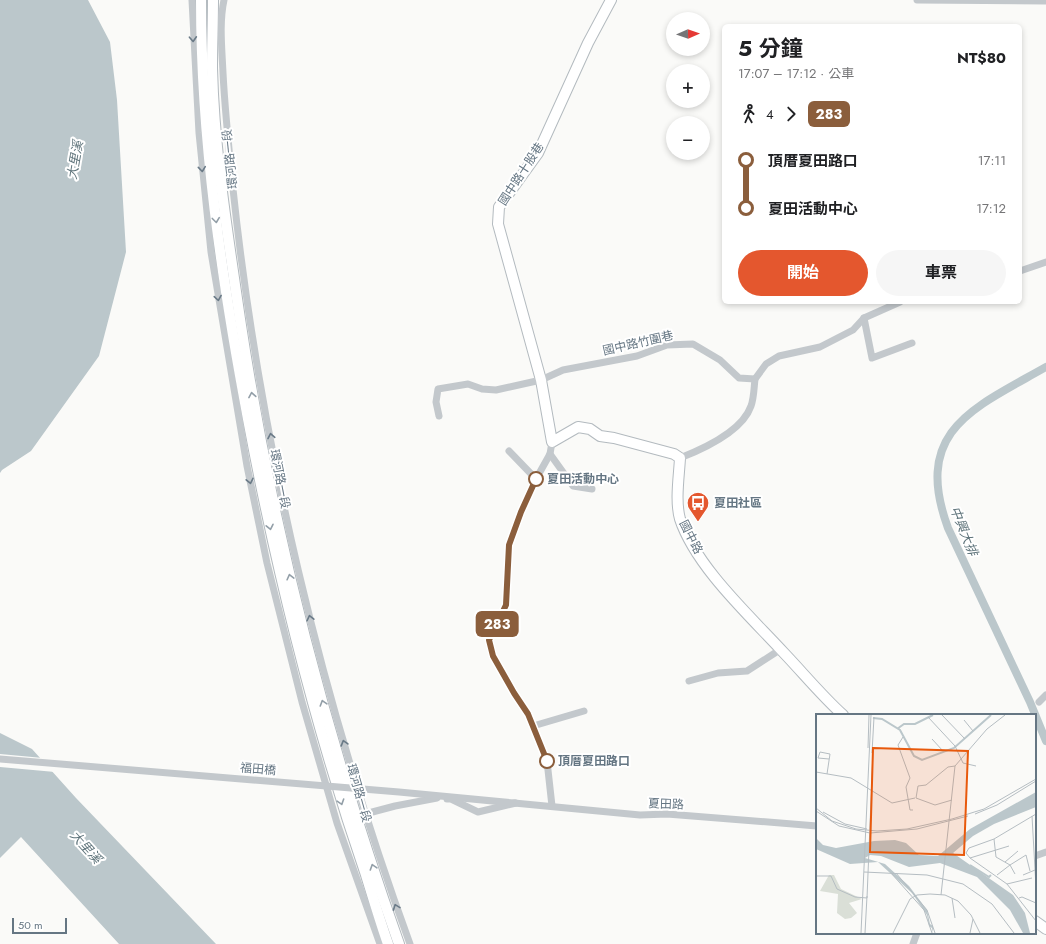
<!DOCTYPE html>
<html lang="zh-TW">
<head>
<meta charset="utf-8">
<style>
	:root { --surface:#fff; --page:#f6f6f6; --text:#202124; --muted:#757577; --accent:#e4572e }
	body { margin:0; font-family:Jost,"Noto Sans TC",sans-serif; background:var(--page); color:var(--text); height:100vh; display:flex; flex-direction:column; font-size:15px; white-space:nowrap }
	* { box-sizing:border-box; margin:0 }
	p { font-size:13px; color:var(--muted) }
	.icon { flex:none; width:22px; height:22px; fill:none; stroke:currentColor; stroke-width:2; stroke-linecap:round; stroke-linejoin:round }
	.map { position:relative; flex:1; overflow:hidden }
	.details { position:absolute; left:722px; top:24px; width:300px; height:280px; display:flex; flex-direction:column; background:var(--surface); border-radius:6px; box-shadow:0 2px 6px #0003 }
	.details>* { flex:none }
	.badge { padding:0 8px; border-radius:6px; font-size:14px; line-height:26px }
	.needle { width:26px; rotate:88deg }
	.controls { position:absolute; left:666px; top:12px; display:grid; gap:8px }
	.controls a { display:grid; place-items:center; width:44px; height:44px; border-radius:50%; background:var(--surface); box-shadow:0 2px 6px #0003; font-size:20px }
	.scale { position:absolute; left:12px; bottom:10px; width:55px; box-sizing:border-box; padding-left:4px; border:2px solid #657683; border-top:0; font-size:11px; line-height:14px; white-space:nowrap; color:#657683; -webkit-text-stroke:3px #fff; paint-order:stroke }
	.map>.badge { position:absolute; translate:-50% -50%; box-shadow:0 0 0 2px #fff }
	.legs { display:flex; align-items:center; gap:6px; height:44px; padding:0 16px; font-size:13px }
	.legs p { margin-inline-start:auto }
	.summary { display:flex; align-items:center; justify-content:space-between; height:68px; padding:0 16px }
	h1 { font-size:22px; font-weight:700; line-height:30px }
	.button { display:flex; gap:8px; margin-top:auto; padding:8px 16px }
	.button a { flex:1; height:46px; border-radius:24px; background:var(--accent); color:#fff; font-size:16px; font-weight:700; line-height:46px; text-align:center }
	.button a+a { background:var(--page); color:var(--text) }
	ul { padding:0 16px; list-style:none }
	li { display:flex; align-items:center; gap:14px; height:48px; font-size:15px }
	li i { display:grid; place-items:center; width:6px; height:100%; margin:0 5px; background:currentColor }
	li i::after { content:''; width:10px; height:10px; margin:-5px; border:3px solid; border-radius:50%; background:var(--surface) }
	li p { margin-inline-start:auto }
	li:first-child i { background:linear-gradient(#0000 50%,currentColor 0) }
	li:last-child i { background:linear-gradient(currentColor 50%,#0000 0) }
	.map>svg:first-child { display:block }
	.water { fill:#bbc7cb }
	.pier { fill:#fafaf8 }
	.lines { fill:none; stroke-linecap:round; stroke-linejoin:round }
	.canal { stroke:#bbc7cb; stroke-width:8 }
	.secondary-casing { stroke:#b3babf; stroke-width:12 }
	.street { stroke:#c3c8cc; stroke-width:7 }
	.secondary { stroke:#fff; stroke-width:10 }
	.street-bridge { stroke:#c3c8cc; stroke-width:7 }
	.oneway { stroke:#6a7a87 }
	.oneway2 { stroke:#939fa8 }
	.line-1-casing { stroke:#fff; stroke-width:9 }
	.line-1 { stroke:#8b5e3c; stroke-width:6 }
	.stop-1-dot { fill:#fff; stroke:#8b5e3c; stroke-width:2 }
	.labels { text-anchor:middle; dominant-baseline:central; stroke-width:4; stroke-linejoin:round; paint-order:stroke }
	.street-label { font-size:12px; fill:#657683; stroke:#fff }
	.stop-label { font-size:12px; font-weight:bold; fill:#657683; stroke:#fff; text-anchor:start }
	.poi-label { font-size:12px; font-weight:bold; fill:#657683; stroke:#fff; text-anchor:start }
	.water-label { font-size:13px; font-style:italic; fill:#60757c; stroke:#fff }
	.inset-river { fill:none; stroke:#bbc7cb; stroke-width:2 }
	.inset-road { fill:none; stroke:#b5bdc2; stroke-width:1 }
	.view { fill:#e8590c; fill-opacity:0.15; stroke:#e8590c; stroke-width:2 }
	.inset-edge { fill:none; stroke:#657683; stroke-width:2 }
</style>
</head>
<body>
<div class="map">
<svg width="1046" height="944" viewBox="0 0 1046 944">
	<rect width="100%" height="100%" fill="#fafaf8"/>
	<!-- water -->
	<g class="water">
		<polygon points="0,0 88,0 110,42 117,100 126,252 99,356 31,451 2,470 0,473"/>
		<polygon points="0,733 32,749 76,798 216,944 119,944 21,837 0,858"/>
	</g>
	<!-- pier -->
	<polygon class="pier" points="0,754 43,758 55,772 0,767"/>
	<g class="lines">
		<!-- canal -->
		<path class="canal" d="M1046 367C974 408 912 430 948 528L1030 702 1046 741"/>
		<!-- secondary casing -->
		<g class="secondary-casing">
			<g id="secondary">
				<path d="M201 0C201 141 222 281 248 419 277 573 315 726 366 875 373 898 380 921 388 944"/>
				<path d="M213 0C213 23 212 45 212 68 214 152 228 236 240 319 272 532 327 741 399 944"/>
				<path d="M611 0 588 43 538 153 499 207 498 224 541 380 552 442 578 427 590 429 600 436 614 438 674 454 680 458C679 477 675 501 680 519 696 567 750 616 784 653 804 674 822 696 843 715"/>
				<polyline points="1035,921 1046,929"/>
			</g>
		</g>
		<!-- street -->
		<g class="street">
			<polyline points="192,0 199,133 211,252 247,466 267,563 302,702 337,823 380,944"/>
			<path d="M224 0C219 23 222 49 223 73 225 112 229 150 233 189 260 444 322 703 410 944"/>
			<polyline points="917,0 1046,1"/>
			<polyline points="1020,271 1046,262"/>
			<polyline points="864,318 872,358 912,343"/>
			<polyline points="439,416 436,402 438,389 468,384 482,389 496,390 541,380 563,370 637,356 667,345 693,344 720,360 739,378 755,379 766,364 779,356 820,347 853,330 864,318 900,302"/>
			<polyline points="552,442 550,454 536,479 521,512 509,545 506,605 489,640 493,656 514,693 528,714 547,761 552,806"/>
			<polyline points="509,451 536,479"/>
			<polyline points="550,454 573,486 592,489"/>
			<path d="M680 458C703 449 742 432 751 406 754 398 754 387 755 379"/>
			<polyline points="689,681 718,673 747,671 781,649"/>
			<polyline points="1039,702 1046,695"/>
			<polyline points="533,726 584,711"/>
			<polyline points="447,799 451,799 478,812 516,803"/>
			<polyline points="514,803 640,815 667,814 817,826"/>
			<polyline points="361,815 395,806 437,798"/>
			<polyline points="1035,856 1046,852"/>
			<polyline points="913,944 917,933"/>
		</g>
		<!-- secondary -->
		<use href="#secondary" class="secondary"/>
		<!-- street-bridge -->
		<polyline class="street-bridge" points="0,759 399,792 514,803"/>
	</g>
	<!-- one-way arrows -->
	<defs><path id="oneway-chevron" d="M-2-3.5L2.5 0L-2 3.5" fill="none" stroke-width="1.6" stroke-linecap="round" stroke-linejoin="round"/></defs>
	<g class="oneway">
		<use href="#oneway-chevron" transform="translate(193 39) rotate(87)"/>
		<use href="#oneway-chevron" transform="translate(202 169) rotate(84)"/>
		<use href="#oneway-chevron" transform="translate(218 298) rotate(81)"/>
		<use href="#oneway-chevron" transform="translate(271 436) rotate(-101)"/>
		<use href="#oneway-chevron" transform="translate(250 481) rotate(78)"/>
		<use href="#oneway-chevron" transform="translate(310 618) rotate(-103)"/>
		<use href="#oneway-chevron" transform="translate(344 743) rotate(-106)"/>
		<use href="#oneway-chevron" transform="translate(396 907) rotate(-110)"/>
	</g>
	<g class="oneway2">
		<use href="#oneway-chevron" transform="translate(216 220) rotate(83)"/>
		<use href="#oneway-chevron" transform="translate(252 395) rotate(-100)"/>
		<use href="#oneway-chevron" transform="translate(270 527) rotate(78)"/>
		<use href="#oneway-chevron" transform="translate(290 577) rotate(-104)"/>
		<use href="#oneway-chevron" transform="translate(323 703) rotate(-107)"/>
		<use href="#oneway-chevron" transform="translate(341 802) rotate(72)"/>
		<use href="#oneway-chevron" transform="translate(373 867) rotate(-108)"/>
	</g>
	<g class="lines">
		<!-- line-1 casing -->
		<g class="line-1-casing">
			<polyline id="line-1" points="536,479 521,512 509,545 506,605 489,640 493,656 514,693 528,714 547,761"/>
		</g>
		<!-- line-1 -->
		<use href="#line-1" class="line-1"/>
	</g>
	<!-- icons -->
	<defs>
		<g id="bus-pin" transform="scale(1.15)"><path d="M0 17L-7.5 6A9.5 9.5 0 1 1 7.5 6Z" fill="#e4572e" stroke="#fff"/><path d="M-5-6H5V4H4V6H2V4H-2V6H-4V4H-5ZM-3.5-4V0h7V-4ZM-3.5 1.2v1.5H-2V1.2ZM2 1.2v1.5H3.5V1.2Z" fill="#fff"/></g>
	</defs>
	<g fill-rule="evenodd">
		<use href="#bus-pin" x="698" y="503"/>
	</g>
	<!-- markers -->
	<g class="stop-1-dot">
		<circle cx="536" cy="479" r="7"/>
		<circle cx="547" cy="761" r="7"/>
	</g>
	<g class="labels">
		<!-- street labels -->
		<g class="street-label">
			<text transform="translate(230 159) rotate(-96)">環河路一段</text>
			<text transform="translate(521 174) rotate(-57)">國中路十股巷</text>
			<text transform="translate(638 343) rotate(-13)">國中路竹圍巷</text>
			<text transform="translate(280 479) rotate(79)">環河路一段</text>
			<text transform="translate(691 537) rotate(63)">國中路</text>
			<text transform="translate(258 769) rotate(5)">福田橋</text>
			<text transform="translate(359 793) rotate(74)">環河路一段</text>
			<text transform="translate(666 804) rotate(2)">夏田路</text>
		</g>
		<!-- stop labels -->
		<g class="stop-label">
			<text x="547" y="479">夏田活動中心</text>
			<text x="558" y="761">頂厝夏田路口</text>
		</g>
		<!-- poi labels -->
		<g class="poi-label">
			<text x="714" y="503">夏田社區</text>
		</g>
		<!-- water labels -->
		<g class="water-label">
			<text transform="translate(75 160) rotate(-80)">大里溪</text>
			<text transform="translate(964 531) rotate(68)">中興大排</text>
			<text transform="translate(86 847) rotate(48)">大里溪</text>
		</g>
	</g>
	<!-- overview -->
	<g transform="translate(816 714)">
		<rect width="220" height="220" fill="#fafaf8"/>
		<path d="M13 161H18L25 175 46 185 33 189 41 199 35 204 29 205 21 199 22 180 4 177Z" fill="#dadfd7"/>
		<path d="M220 78V93L178 110 157 122 137 139 197 181 209 199 214 219H207L194 196 161 163 124 149 93 153 65 142 54 141 49 144 69 150 93 172 111 196 114 210 117 212V219L116 214 113 212 111 201 96 179 62 148 34 150 0 135V124L7 131 20 134 58 127 79 126 90 129 103 141 122 142 154 115Z" fill="#bbc7cb"/>
		<path class="inset-river" d="M57 4 66 5 84 16 98 42 106 46 138 34 175 1M81 15 88 10H99L117 1M154 151 173 163 175 161"/>
		<path class="inset-road" d="M126 1 149 25M112 3 139 32 147 49 160 52M148 6 157 17M87 23 82 31 94 64 90 73 94 96H97M116 25 127 37M52 34 53 1M56 39 58 3M0 58 35 64 76 89 99 84M11 60 14 40 4 38 2 44 13 45M100 84 102 72 110 71 132 53 139 52 171 15 189 1M100 84 119 91 136 86M55 86 57 37M0 94 16 107 40 115 61 117 91 115 136 105 168 95 220 65M0 97 23 112 54 119 101 115 152 102M7 98 29 110 51 115M159 100 181 91 220 67M220 100 178 125 153 134 150 139 154 144 191 170 220 207M216 102 220 173M178 125 180 143 194 151 199 160M154 144 193 132M189 148 202 137M194 151 210 141 214 157M48 158 111 161 147 170 176 190 198 219M75 159 108 196 116 219M80 159 111 196 119 219M181 161 194 151M207 161 219 156M0 162H15L21 175 39 183 51 184 55 86M191 170 216 164M125 181 139 52M136 184 139 204M203 184 206 183 220 189M45 219 55 1M49 219 51 182M77 219 94 185 101 181 114 180 129 181 142 187 155 201 164 219M154 219 157 205"/>
		<path class="view" d="M57 34 152 37 148 141 54 138Z"/>
		<rect width="220" height="220" class="inset-edge"/>
	</g>
</svg>
<div class="controls">
<a><svg class="needle" viewBox="-14 -14 28 28"><path d="M0-13l5 13h-10z" fill="#e53935"/><path d="M0 13l5-13h-10z" fill="#757577"/></svg></a>
<a>+</a>
<a>−</a>
</div>
<div class="scale">50 m</div>
<b class="badge" style="left:497px;top:624px;background:#8b5e3c;color:#fff">283</b>
<section class="details">
<div class="summary"><div><h1>5 分鐘</h1><p>17:07 – 17:12 · 公車</p></div><b>NT$80</b></div>
<div class="legs"><svg class="icon" aria-label="walk" viewBox="0 0 24 24"><circle cx="13" cy="4" r="2"/><path d="M13 8l-2 6 4 7M11 14l-3 7M7 12l3-4h3l4 4"/></svg>4<svg class="icon" aria-label="forward" viewBox="0 0 24 24"><path d="M9 5l7 7-7 7"/></svg><b class="badge" style="background:#8b5e3c;color:#fff">283</b></div>
<ul>
<li><i style="color:#8b5e3c"></i><b>頂厝夏田路口</b><p>17:11</p></li>
<li><i style="color:#8b5e3c"></i><b>夏田活動中心</b><p>17:12</p></li>
</ul>
<div class="button"><a>開始</a><a>車票</a></div>
</section>
</div>
</body>
</html>
